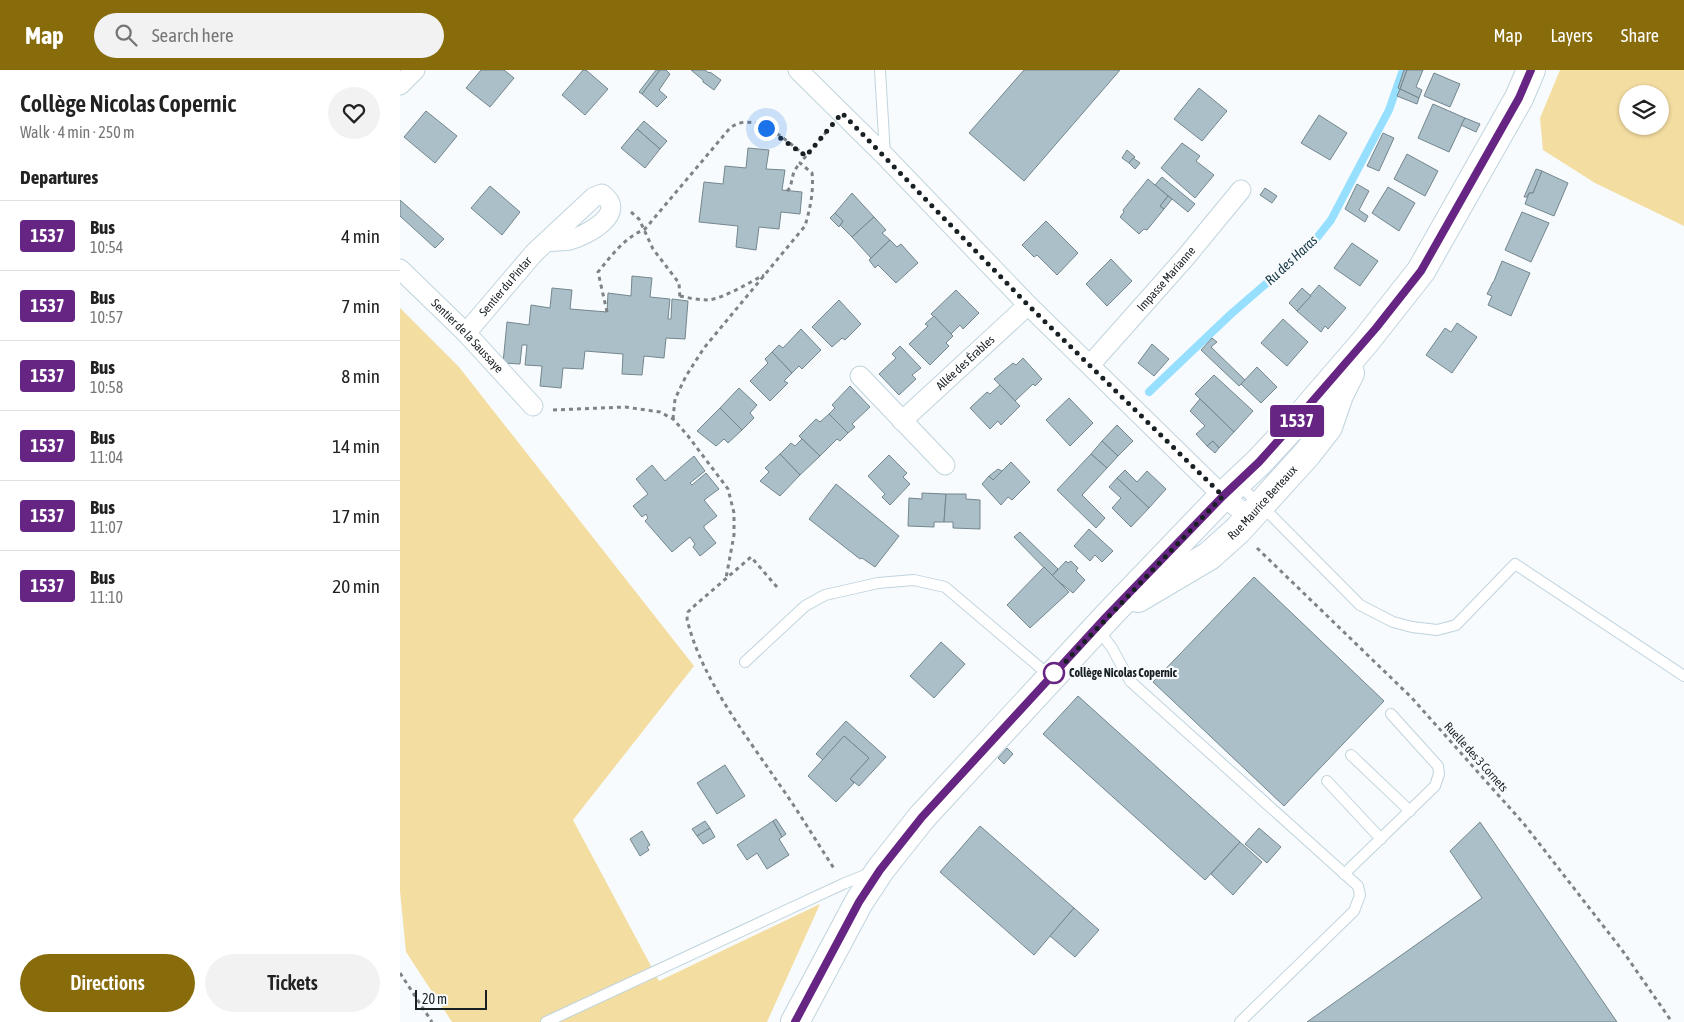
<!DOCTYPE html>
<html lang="en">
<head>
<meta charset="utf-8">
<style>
	:root { --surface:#fff; --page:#f2f2f2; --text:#222; --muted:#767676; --line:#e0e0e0; --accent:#886c0b }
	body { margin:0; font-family:"Asap Condensed",sans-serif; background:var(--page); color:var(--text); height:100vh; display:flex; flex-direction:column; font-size:19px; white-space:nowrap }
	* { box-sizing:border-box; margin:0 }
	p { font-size:16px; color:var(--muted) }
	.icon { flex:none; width:28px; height:28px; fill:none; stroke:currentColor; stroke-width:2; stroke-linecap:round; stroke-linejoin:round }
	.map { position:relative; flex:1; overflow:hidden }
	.side { display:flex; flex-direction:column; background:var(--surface); width:400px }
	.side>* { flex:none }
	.badge { padding:0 10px; border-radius:4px; font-size:18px; line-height:32px }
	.controls { position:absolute; left:1219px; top:15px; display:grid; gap:10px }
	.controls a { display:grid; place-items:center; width:50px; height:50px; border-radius:50%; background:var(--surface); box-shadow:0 1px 4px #0004; font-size:25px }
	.scale { position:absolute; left:15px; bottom:12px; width:72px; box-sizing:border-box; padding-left:5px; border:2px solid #192024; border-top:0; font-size:14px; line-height:18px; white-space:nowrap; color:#192024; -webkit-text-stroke:4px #f7fbfd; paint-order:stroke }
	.you { position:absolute; width:25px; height:25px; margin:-12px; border:4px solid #fff; border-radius:50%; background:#1a73e8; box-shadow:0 0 0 8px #1a73e833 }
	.map>.badge { position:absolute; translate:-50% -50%; box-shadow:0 0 0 2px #fff }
	h2 { padding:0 20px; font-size:19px; line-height:45px }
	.round { display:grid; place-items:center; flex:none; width:52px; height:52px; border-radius:26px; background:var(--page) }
	.headline { display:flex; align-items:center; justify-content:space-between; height:85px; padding:0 20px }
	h1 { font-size:24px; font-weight:600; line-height:38px }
	.primary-button { display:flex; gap:10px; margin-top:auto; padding:10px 20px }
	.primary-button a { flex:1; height:58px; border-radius:30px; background:var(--accent); color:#fff; font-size:20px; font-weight:600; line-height:58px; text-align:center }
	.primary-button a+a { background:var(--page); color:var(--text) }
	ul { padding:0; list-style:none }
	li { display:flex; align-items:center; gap:15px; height:70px; padding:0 20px; border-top:1px solid var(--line) }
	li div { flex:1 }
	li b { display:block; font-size:19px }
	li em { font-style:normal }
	li .badge { min-width:55px; font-weight:700; text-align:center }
	header { display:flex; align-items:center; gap:30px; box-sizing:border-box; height:70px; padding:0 25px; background:var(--accent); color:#fff }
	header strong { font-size:24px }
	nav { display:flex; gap:28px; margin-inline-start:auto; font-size:18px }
	.search { width:350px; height:45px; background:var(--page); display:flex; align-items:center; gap:12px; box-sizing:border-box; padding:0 18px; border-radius:28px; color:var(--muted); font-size:19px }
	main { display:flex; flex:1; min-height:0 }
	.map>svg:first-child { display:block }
	.green { fill:#f4dda1; fill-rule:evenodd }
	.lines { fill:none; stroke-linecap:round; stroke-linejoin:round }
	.stream { stroke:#97dffe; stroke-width:8 }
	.building { fill:#abbfc8; stroke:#73868e }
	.service-casing { stroke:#c0d4de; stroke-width:12 }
	.minor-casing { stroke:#c0d4de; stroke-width:21 }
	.secondary-casing { stroke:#c0d4de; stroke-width:30 }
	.path { stroke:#7d8386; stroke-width:3; stroke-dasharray:4 4; stroke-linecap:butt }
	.service { stroke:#fff; stroke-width:10 }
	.minor { stroke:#fff; stroke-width:19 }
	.secondary { stroke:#fff; stroke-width:28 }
	.line-casing { stroke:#fff; stroke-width:11 }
	.line { stroke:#662483; stroke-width:8 }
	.walk { stroke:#192024; stroke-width:5; stroke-dasharray:0 9 }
	.stop-dot { fill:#fff; stroke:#662483; stroke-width:2.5 }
	.labels { text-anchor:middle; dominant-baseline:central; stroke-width:4.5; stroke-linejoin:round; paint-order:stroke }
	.street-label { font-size:12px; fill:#192024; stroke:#f7fbfd }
	.stop-label { font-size:12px; font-weight:bold; fill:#192024; stroke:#f7fbfd; text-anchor:start }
	.water-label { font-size:14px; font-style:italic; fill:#173845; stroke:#f7fbfd }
</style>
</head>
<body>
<header>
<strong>Map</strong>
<div class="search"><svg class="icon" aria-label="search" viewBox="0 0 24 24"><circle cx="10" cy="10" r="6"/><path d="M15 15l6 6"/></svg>Search here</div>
<nav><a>Map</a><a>Layers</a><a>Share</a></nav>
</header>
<main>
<section class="side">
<div class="headline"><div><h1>Collège Nicolas Copernic</h1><p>Walk · 4 min · 250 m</p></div><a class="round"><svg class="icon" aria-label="heart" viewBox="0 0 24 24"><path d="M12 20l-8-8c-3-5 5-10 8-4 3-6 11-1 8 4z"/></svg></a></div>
<h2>Departures</h2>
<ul>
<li><span class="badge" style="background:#662483;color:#fff">1537</span><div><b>Bus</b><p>10:54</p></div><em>4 min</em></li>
<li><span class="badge" style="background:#662483;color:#fff">1537</span><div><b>Bus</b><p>10:57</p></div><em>7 min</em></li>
<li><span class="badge" style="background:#662483;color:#fff">1537</span><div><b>Bus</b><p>10:58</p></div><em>8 min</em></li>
<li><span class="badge" style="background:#662483;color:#fff">1537</span><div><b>Bus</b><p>11:04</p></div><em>14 min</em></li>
<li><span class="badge" style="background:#662483;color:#fff">1537</span><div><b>Bus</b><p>11:07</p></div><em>17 min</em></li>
<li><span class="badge" style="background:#662483;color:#fff">1537</span><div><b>Bus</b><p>11:10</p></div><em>20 min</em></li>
</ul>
<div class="primary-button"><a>Directions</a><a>Tickets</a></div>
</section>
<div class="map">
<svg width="1284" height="952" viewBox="0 0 1284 952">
	<rect width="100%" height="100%" fill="#f7fbfd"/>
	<!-- green -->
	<g class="green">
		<path d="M1160 0H1284V156L1195 113 1143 80 1140 48ZM1228 24H1260V56H1228Z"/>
		<polygon points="0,238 59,297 294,596 173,750 259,911 420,834 367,952 52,952 6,882 0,821"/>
	</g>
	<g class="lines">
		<!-- stream -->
		<polyline class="stream" points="749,322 831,244 912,174 931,150 989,40 1003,0"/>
	</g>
	<!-- building -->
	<g class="building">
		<polygon points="81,0 104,0 114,8 90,37 66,18"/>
		<polygon points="183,0 186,0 208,19 185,45 162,25"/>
		<polygon points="256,0 260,0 242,24 239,22"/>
		<polygon points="260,0 266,0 270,4 259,20 267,27 257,37 242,24"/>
		<polygon points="291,0 305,0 309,3 310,2 321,10 314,20 303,12 303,10"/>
		<polygon points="624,0 720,0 624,111 569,63"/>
		<polygon points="1004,0 1007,0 1000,19 998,18"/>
		<polygon points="1007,0 1023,0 1016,17 1022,20 1019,28 1000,19"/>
		<polygon points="1034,3 1060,14 1050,37 1024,26"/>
		<polygon points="799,18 827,41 802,71 774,49"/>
		<polygon points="1000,19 1019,28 1017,34 997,26"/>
		<polygon points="1033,34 1065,48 1049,82 1018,68"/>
		<polygon points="26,41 57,66 35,93 4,67"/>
		<polygon points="919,45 947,63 930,90 901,73"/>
		<polygon points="1065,48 1080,54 1076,62 1061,55"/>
		<polygon points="244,51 267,71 260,79 237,59"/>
		<polygon points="237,59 260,79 245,98 221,78"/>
		<polygon points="983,63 994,68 979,101 967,96"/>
		<polygon points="782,73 800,86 796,91 814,105 795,128 761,98"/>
		<polygon points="348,78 369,80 366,99 385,100 382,120 402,122 400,144 381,142 379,159 359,157 356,180 336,177 338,156 299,152 304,112 323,114 325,96 346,98"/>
		<polygon points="727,80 735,87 729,93 722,88"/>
		<polygon points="1007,84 1038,101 1025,126 994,109"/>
		<polygon points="733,88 740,93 735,99 729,93"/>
		<polygon points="1136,99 1142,101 1133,123 1129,123 1127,127 1124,127"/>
		<polygon points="1142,101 1168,113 1154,146 1125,134 1129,123 1133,123"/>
		<polygon points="762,107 795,134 788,142 755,115"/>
		<polygon points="748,109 768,126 760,136 764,139 747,160 744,159 739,164 720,147 724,142 723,140"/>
		<polygon points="957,114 969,121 959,140 968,146 965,152 945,139"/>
		<polygon points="90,116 120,142 102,165 71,138"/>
		<polygon points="988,117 1015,133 999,161 972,143"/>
		<polygon points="865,118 877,126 872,133 860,125"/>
		<polygon points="452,123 474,147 452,167 440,155 443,151 435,143"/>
		<polygon points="768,126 772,129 764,139 760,136"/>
		<polygon points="0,130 44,169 35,178 0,146"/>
		<polygon points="1122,142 1149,153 1131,192 1105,180"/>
		<polygon points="435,143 443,151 439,157 430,148"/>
		<polygon points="474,147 486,160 482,163 490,170 471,188 452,167"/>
		<polygon points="646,151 678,183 657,205 637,185 634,187 622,175"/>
		<polygon points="490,170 497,177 501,174 518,193 496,213 478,195 475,198 469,190"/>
		<polygon points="952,173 978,191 960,216 934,198"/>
		<polygon points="711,189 732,211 707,236 686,214"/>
		<polygon points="1102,191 1130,203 1111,246 1088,235 1092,226 1087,224 1093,212 1094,211"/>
		<polygon points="232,206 252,208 250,227 270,229 268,249 271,249 272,229 288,231 285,269 266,268 264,288 244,286 242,305 222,304 223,284 185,281 183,299 163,298 161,318 140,316 142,296 125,295 127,275 122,275 120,294 103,293 107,252 129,255 131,235 150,238 152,218 172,220 170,239 207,242 208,223 231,226"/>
		<polygon points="919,215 946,238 928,259 925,256 921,262 897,241"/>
		<polygon points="902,218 911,226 897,241 889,233"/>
		<polygon points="556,220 579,243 563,259 560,255 551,264 531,244"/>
		<polygon points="439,230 461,254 445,270 442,268 432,277 412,257"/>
		<polygon points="534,246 553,266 546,273 549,276 530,295 509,274 528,256 525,254"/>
		<polygon points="883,249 908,272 887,296 861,273"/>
		<polygon points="1057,253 1077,267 1052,303 1026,285 1045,258 1051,262"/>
		<polygon points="401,259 421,280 402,299 399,296 392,303 372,282 379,275 383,278"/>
		<polygon points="812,268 817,272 811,277 845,310 839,316 801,280"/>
		<polygon points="752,274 769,289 754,306 738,293"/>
		<polygon points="500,276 521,298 512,305 516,309 499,325 479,304 496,288 492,284"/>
		<polygon points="372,282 392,303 384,311 388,313 370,331 350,311 368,293 365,289"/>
		<polygon points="623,288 642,309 635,316 633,314 615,331 594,309 613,293 616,295"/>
		<polygon points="857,297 877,317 861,333 841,314"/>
		<polygon points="814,305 853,341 834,362 795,324"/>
		<polygon points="600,315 620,336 601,355 598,351 590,359 570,338 587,322 590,324"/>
		<polygon points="450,316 470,337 452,354 455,357 448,363 429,344 435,338 432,335"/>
		<polygon points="339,318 357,335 350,343 354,348 342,360 320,338"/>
		<polygon points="669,328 693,353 670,376 646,350"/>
		<polygon points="800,329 834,362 819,378 813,371 807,376 796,364 805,356 790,341"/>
		<polygon points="320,338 342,360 328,373 324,369 316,376 297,361"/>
		<polygon points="429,344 448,363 440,371 437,369 420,386 399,366 416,349 420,352"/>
		<polygon points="717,355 733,371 718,386 702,371"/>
		<polygon points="402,369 420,386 400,405 380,384 391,373 395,376"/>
		<polygon points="702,371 718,386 707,398 691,384"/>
		<polygon points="813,371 819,378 815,383 807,376"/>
		<polygon points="380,384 400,405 380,426 360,411 369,402 365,398"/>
		<polygon points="691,384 707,398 682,425 705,448 696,458 657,420"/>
		<polygon points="489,385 507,403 503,407 510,414 490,435 482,427 485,424 468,406"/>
		<polygon points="294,386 305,401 290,413 292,415 306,403 319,419 304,430 317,446 304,456 304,458 316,473 300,486 293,477 295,474 290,467 272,482 245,451 248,448 246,444 242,447 233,436 248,424 236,409 252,395 265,411"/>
		<polygon points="611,392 630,412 612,430 608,427 601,435 582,414 589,406 593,410"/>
		<polygon points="598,399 602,401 593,410 589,406"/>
		<polygon points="725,400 737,412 747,401 766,419 749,438 717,408"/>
		<polygon points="717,408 749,438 731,457 712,438 721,428 709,417"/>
		<polygon points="436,414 499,466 475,497 462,488 460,489 409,449"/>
		<polygon points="522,423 546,424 544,452 534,452 534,457 508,456 509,428 522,429"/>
		<polygon points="546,424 566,424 566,429 580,430 580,459 553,458 553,452 544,452"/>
		<polygon points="689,459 713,481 702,492 695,485 690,491 674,476"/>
		<polygon points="620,462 658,499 652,506 614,467"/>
		<polygon points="666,491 668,493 671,491 678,498 676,501 685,510 673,523 652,506"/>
		<polygon points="644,497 669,522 630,558 607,535"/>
		<polygon points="854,507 984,631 884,736 753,612"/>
		<polygon points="541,572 565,594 534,628 510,606"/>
		<polygon points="678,626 840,772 805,810 643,664"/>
		<polygon points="446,651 486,687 459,716 450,709 469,688 444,666 423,690 416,684"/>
		<polygon points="444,666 469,688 450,709 454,713 436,732 408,706"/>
		<polygon points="607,678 613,684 604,694 598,688"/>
		<polygon points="325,695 345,726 317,744 297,713"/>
		<polygon points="376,749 386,764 382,767 373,751"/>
		<polygon points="305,751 310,758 297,766 292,759"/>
		<polygon points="373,751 382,767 379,769 389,785 367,799 357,783 347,790 337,775"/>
		<polygon points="1080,752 1217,952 907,952 1082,828 1050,781"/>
		<polygon points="580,756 674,838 634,885 540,802"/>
		<polygon points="310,758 315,767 303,774 297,766"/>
		<polygon points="859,758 881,777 867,793 845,774"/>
		<polygon points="242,761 250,775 247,777 249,780 240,786 230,769"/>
		<polygon points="840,772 862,792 833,825 811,804"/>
		<polygon points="674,838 699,860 675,887 650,866"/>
	</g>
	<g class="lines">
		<!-- service casing -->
		<g class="service-casing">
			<g id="service">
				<polyline points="480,0 485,85"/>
				<polyline points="837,414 860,434 960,535 993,552 1012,557 1037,560 1056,555 1115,494 1284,606"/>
				<polyline points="697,558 712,578 730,611 958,816 960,825 954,841 840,952"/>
				<polyline points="345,592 405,536 425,525 478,513 514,510 545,517 650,606"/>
				<polyline points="951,685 1010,741"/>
				<polyline points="927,711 981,769"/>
				<polyline points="944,804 1035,716 1039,704 1038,696 991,644"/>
				<polyline points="146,952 443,814 470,803"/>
			</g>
		</g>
		<!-- minor casing -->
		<g class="minor-casing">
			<g id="minor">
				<polyline points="398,0 485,86 628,235 823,426 849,447"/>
				<polyline points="0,15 15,0"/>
				<path id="s1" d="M0 199 66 263 133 336"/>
				<path id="s2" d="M66 263 134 183 194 127 202 124C229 143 187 165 170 170 162 171 154 171 146 172"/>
				<path id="s3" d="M690 295 785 188 841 120"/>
				<polyline points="460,306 545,395"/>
				<path id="s4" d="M502 351 628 235"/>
			</g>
		</g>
		<!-- secondary casing -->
		<g class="secondary-casing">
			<g id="secondary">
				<path id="s5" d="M738 528 809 486 838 460 907 384 928 357 939 325 950 303"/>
				<polyline points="395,952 459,832 480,800 522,747 707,547 823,426 859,392 897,351 965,272 1021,201 1119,28 1131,0"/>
			</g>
		</g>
		<!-- path -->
		<g class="path">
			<polyline points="387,121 390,118 394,101 400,93"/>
			<polyline points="231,142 239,149 253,179 279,213 280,230"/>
			<path d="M280 226C289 228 299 230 308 230 325 228 348 213 364 205"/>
			<path d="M207 242 198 202C212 185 224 168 245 159L330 58C355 39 386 71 406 86"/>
			<polyline points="153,340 225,337 260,342 273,349 288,366 328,419 334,443 334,465 326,508"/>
			<path d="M273 349 275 329 286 306 304 278 405 156C410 139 414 121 412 103L400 93 429 59"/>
			<polyline points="857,478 1012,628 1124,754 1222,880 1272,952"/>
			<path d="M377 517 351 487 293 537 288 542 287 549C301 608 345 664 379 714 399 742 416 771 435 800"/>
			<polyline points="0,903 32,952"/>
		</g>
		<!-- service -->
		<use href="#service" class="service"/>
		<!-- minor -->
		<use href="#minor" class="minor"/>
		<!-- secondary -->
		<use href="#secondary" class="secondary"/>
	</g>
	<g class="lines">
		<!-- line casing -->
		<g class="line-casing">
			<polyline id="line" points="395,952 459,832 480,800 522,747 706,547 823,426 859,392 884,364 976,258 1021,201 1119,28 1131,0"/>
		</g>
		<!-- line -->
		<use href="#line" class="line"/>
		<!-- walk -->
		<polyline class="walk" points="366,58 406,86 442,43 628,235 823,426 651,607 654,603"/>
	</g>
	<!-- markers -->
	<circle class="stop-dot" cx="654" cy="603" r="10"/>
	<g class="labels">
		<!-- street labels -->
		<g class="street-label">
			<text stroke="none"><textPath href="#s3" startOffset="115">Impasse Marianne</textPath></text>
			<text stroke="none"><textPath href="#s2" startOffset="61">Sentier du Pintar</textPath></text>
			<text stroke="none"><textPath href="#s1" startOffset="95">Sentier de la Saussaye</textPath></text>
			<text stroke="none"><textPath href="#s4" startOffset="86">Allée des Érables</textPath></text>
			<text stroke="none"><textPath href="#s5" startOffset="158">Rue Maurice Berteaux</textPath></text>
			<text transform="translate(1076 687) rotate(48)">Ruelle des 3 Cornets</text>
		</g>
		<!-- stop labels -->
		<g class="stop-label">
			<text x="669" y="603">Collège Nicolas Copernic</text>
		</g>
		<!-- water labels -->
		<g class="water-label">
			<text transform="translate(891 190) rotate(-43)">Ru des Haras</text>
		</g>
	</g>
</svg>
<div class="controls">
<a><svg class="icon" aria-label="layers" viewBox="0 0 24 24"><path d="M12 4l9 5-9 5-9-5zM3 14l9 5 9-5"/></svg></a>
</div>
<div class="scale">20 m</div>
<div class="you" style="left:366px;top:58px"></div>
<b class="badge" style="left:897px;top:351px;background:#662483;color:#fff">1537</b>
</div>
</main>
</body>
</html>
